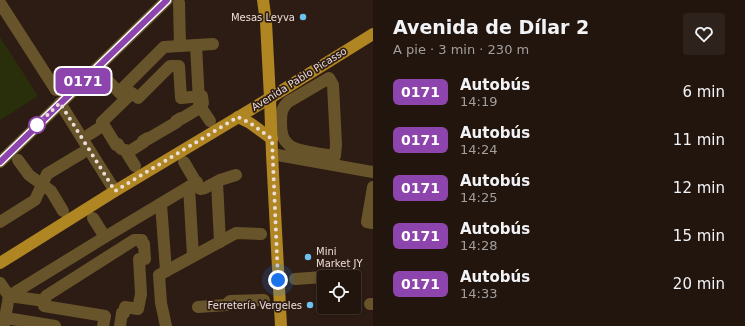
<!DOCTYPE html>
<html lang="es">
<head>
<meta charset="utf-8">
<style>
	:root { --surface:#22150e; --page:#2e221c; --text:#f1f3f6; --muted:#a29f9e; --line:#3f342e }
	body { margin:0; font-family:"DejaVu Sans",sans-serif; background:var(--page); color:var(--text); height:100vh; display:flex; flex-direction:column; font-size:15px; white-space:nowrap }
	* { box-sizing:border-box; margin:0 }
	p { font-size:13px; color:var(--muted) }
	.icon { flex:none; width:22px; height:22px; fill:none; stroke:currentColor; stroke-width:2; stroke-linecap:round; stroke-linejoin:round }
	.map { position:relative; flex:1; overflow:hidden }
	.sheet { display:flex; flex-direction:column; background:var(--surface); width:372px }
	.sheet>* { flex:none }
	.badge { padding:0 8px; border-radius:6px; font-size:14px; line-height:26px }
	.controls { position:absolute; left:317px; top:270px; display:grid; gap:8px }
	.controls a { display:grid; place-items:center; width:44px; height:44px; border-radius:4px; background:var(--surface); box-shadow:0 2px 6px #0003,0 0 0 1px var(--line); font-size:20px }
	.you { position:absolute; width:20px; height:20px; margin:-10px; border:3px solid #fff; border-radius:50%; background:#1a73e8; box-shadow:0 0 0 6px #1a73e833 }
	.map>.badge { position:absolute; translate:-50% -50%; box-shadow:0 0 0 2px #fff }
	.round { display:grid; place-items:center; flex:none; width:42px; height:42px; border-radius:4px; background:var(--page) }
	.summary { display:flex; align-items:center; justify-content:space-between; height:68px; padding:0 20px }
	h1 { font-size:19px; font-weight:600; line-height:30px }
	ul { padding:0; list-style:none }
	li { display:flex; align-items:center; gap:12px; height:48px; padding:0 20px }
	li div { flex:1 }
	li b { display:block; font-size:15px }
	li em { font-style:normal }
	li .badge { min-width:44px; font-weight:700; text-align:center }
	main { display:flex; flex:1; min-height:0 }
	.map>svg:first-child { display:block }
	.grass { fill:#292f0b }
	.lines { fill:none; stroke-linecap:round; stroke-linejoin:round }
	.minor { stroke:#68542a; stroke-width:12 }
	.major { stroke:#b08622; stroke-width:12 }
	.line-casing { stroke:#fff; stroke-width:9 }
	.line { stroke:#8e44ad; stroke-width:6 }
	.walk { stroke:#ebded8; stroke-width:4; stroke-dasharray:0 7.2 }
	.poi-dot { fill:#6cc3f2; stroke:#2d1c13; stroke-width:1.5 }
	.stop-dot { fill:#fff; stroke:#8e44ad; stroke-width:2 }
	.labels { text-anchor:middle; dominant-baseline:central; stroke-width:3.5; stroke-linejoin:round; paint-order:stroke }
	.poi-label { font-size:10px; fill:#ebded8; stroke:#2d1c13; text-anchor:end }
	.street-label { font-size:10px; fill:#ebded8; stroke:#2d1c13 }
</style>
</head>
<body>
<main>
<div class="map">
<svg width="373" height="326" viewBox="0 0 373 326">
	<rect width="100%" height="100%" fill="#2d1c13"/>
	<!-- grass -->
	<polygon class="grass" points="0,37 38,96 0,120"/>
	<g class="lines">
		<!-- minor -->
		<g class="minor">
			<polyline points="0,3 56,90"/>
			<polyline points="179,3 180,46 213,44"/>
			<polyline points="196,45 199,102 200,106 210,121"/>
			<polygon points="170,66 179,66 181,98 202,96 203,103 196,110 181,119 181,118 176,121 177,122 148,139 148,138 143,141 144,142 130,151 121,149 118,144 116,145 102,122 132,93 138,98"/>
			<polyline points="104,77 125,98"/>
			<path d="M329 78 333 85 336 144 335 156C324 154 295 152 288 144 282 139 281 131 281 124 281 114 281 109 288 102Z"/>
			<polyline points="119,92 164,47 180,46"/>
			<polyline points="60,103 115,191"/>
			<polyline points="90,134 104,125"/>
			<polyline points="125,150 135,166"/>
			<polyline points="272,154 373,172"/>
			<polyline points="18,160 29,175 51,191 63,211"/>
			<polyline points="0,162 167,0"/>
			<polyline points="184,162 200,189 205,188 220,180 236,175"/>
			<polyline points="217,182 220,242"/>
			<polyline points="189,187 193,256"/>
			<polyline points="373,187 367,222 373,223"/>
			<polyline points="161,204 166,271"/>
			<polyline points="93,218 105,237"/>
			<polyline points="0,222 35,200 47,174 82,153"/>
			<polyline points="295,279 324,277"/>
			<polyline points="0,283 9,296 4,324"/>
			<polyline points="9,296 105,237 197,182"/>
			<polyline points="9,296 45,301"/>
			<polyline points="370,304 373,304"/>
			<polyline points="198,307 226,305 230,301 264,300"/>
			<polyline points="6,318 55,326"/>
			<polyline points="103,326 105,316 44,306 46,296 134,240 142,240 142,244 144,244 145,259 139,259 141,294 138,309 125,307 124,313 122,313 120,326"/>
			<polyline points="166,326 161,303 159,275 236,233 261,234"/>
		</g>
		<!-- major -->
		<g class="major">
			<polyline points="263,0 266,22 270,98 272,154 281,326"/>
			<polyline points="238,117 250,123 272,139"/>
			<polyline points="0,263 115,191 270,98 373,34"/>
		</g>
	</g>
	<g class="lines">
		<!-- line casing -->
		<g class="line-casing">
			<polyline id="line" points="0,162 167,0"/>
		</g>
		<!-- line -->
		<use href="#line" class="line"/>
		<!-- walk -->
		<polyline class="walk" points="37,125 60,103 115,191 238,117 250,123 272,139 278,280"/>
	</g>
	<!-- markers -->
	<g class="poi-dot">
		<circle cx="303" cy="17" r="4"/>
		<circle cx="308" cy="257" r="4"/>
		<circle cx="310" cy="305" r="4"/>
	</g>
	<circle class="stop-dot" cx="37" cy="125" r="8"/>
	<g class="labels">
		<!-- poi labels -->
		<g class="poi-label">
			<text x="295" y="17">Mesas Leyva</text>
			<text x="316" y="251" text-anchor="start">Mini<tspan x="316" dy="12">Market JY</tspan></text>
			<text x="302" y="305">Ferretería Vergeles</text>
		</g>
		<!-- street labels -->
		<g class="street-label">
			<text transform="translate(299 79) rotate(-32)">Avenida Pablo Picasso</text>
		</g>
	</g>
</svg>
<div class="controls">
<a><svg class="icon" aria-label="locate" viewBox="0 0 24 24"><circle cx="12" cy="12" r="6"/><path d="M12 2v4M12 18v4M2 12h4M18 12h4"/></svg></a>
</div>
<div class="you" style="left:278px;top:280px"></div>
<b class="badge" style="left:83px;top:81px;background:#8e44ad;color:#fff">0171</b>
</div>
<section class="sheet">
<div class="summary"><div><h1>Avenida de Dílar 2</h1><p>A pie · 3 min · 230 m</p></div><a class="round"><svg class="icon" aria-label="heart" viewBox="0 0 24 24"><path d="M12 20l-8-8c-3-5 5-10 8-4 3-6 11-1 8 4z"/></svg></a></div>
<ul>
<li><span class="badge" style="background:#8e44ad;color:#fff">0171</span><div><b>Autobús</b><p>14:19</p></div><em>6 min</em></li>
<li><span class="badge" style="background:#8e44ad;color:#fff">0171</span><div><b>Autobús</b><p>14:24</p></div><em>11 min</em></li>
<li><span class="badge" style="background:#8e44ad;color:#fff">0171</span><div><b>Autobús</b><p>14:25</p></div><em>12 min</em></li>
<li><span class="badge" style="background:#8e44ad;color:#fff">0171</span><div><b>Autobús</b><p>14:28</p></div><em>15 min</em></li>
<li><span class="badge" style="background:#8e44ad;color:#fff">0171</span><div><b>Autobús</b><p>14:33</p></div><em>20 min</em></li>
</ul>
</section>
</main>
</body>
</html>
